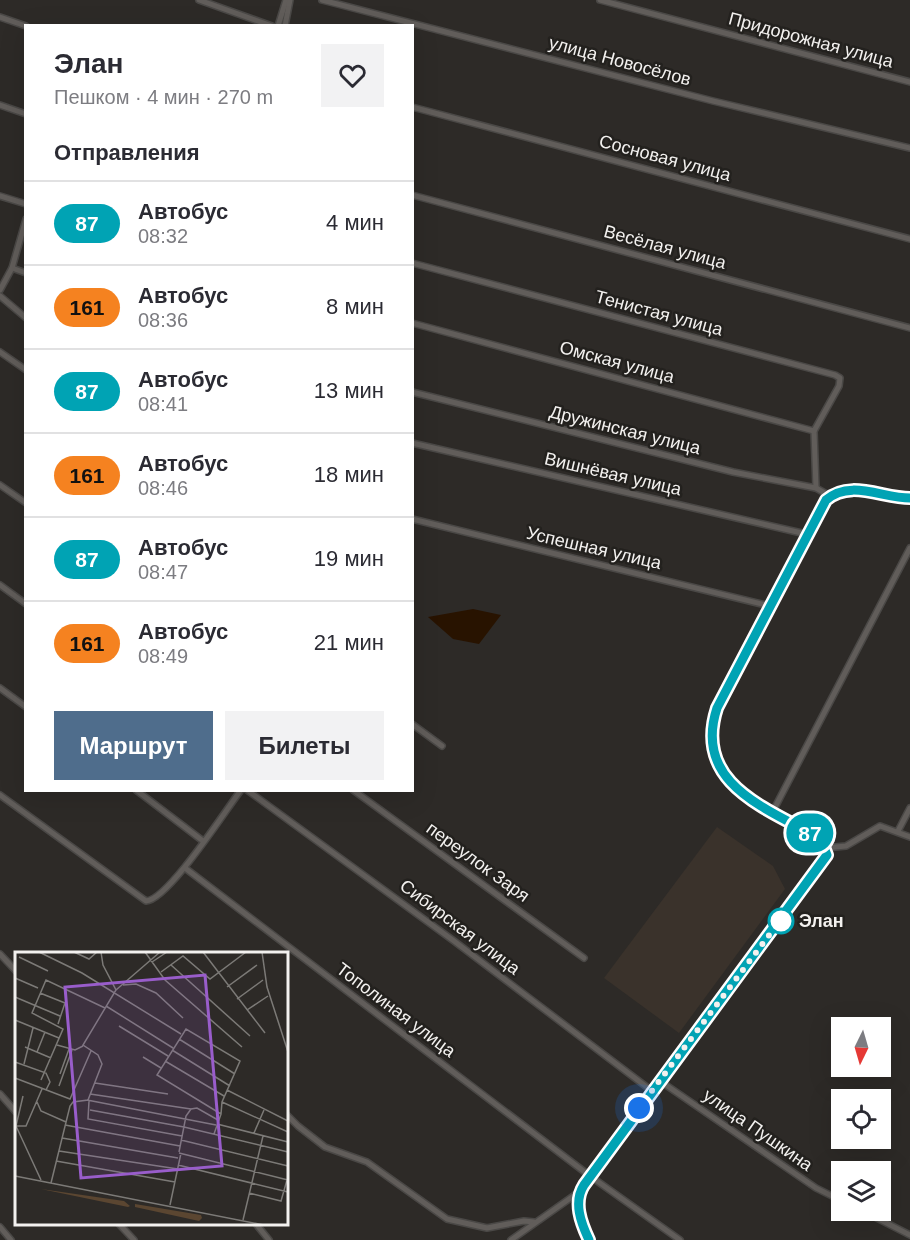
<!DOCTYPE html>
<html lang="ru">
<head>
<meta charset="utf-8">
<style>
	:root { --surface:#fff; --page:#f2f2f3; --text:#2b2b33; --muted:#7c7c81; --line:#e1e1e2; --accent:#4f6d8c }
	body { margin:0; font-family:Arial,sans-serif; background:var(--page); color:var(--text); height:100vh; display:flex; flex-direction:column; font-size:22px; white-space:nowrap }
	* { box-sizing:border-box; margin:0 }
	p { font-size:20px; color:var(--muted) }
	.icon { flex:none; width:33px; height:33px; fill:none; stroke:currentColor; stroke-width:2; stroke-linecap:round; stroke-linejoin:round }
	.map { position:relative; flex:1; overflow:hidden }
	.side { position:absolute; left:24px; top:24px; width:390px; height:768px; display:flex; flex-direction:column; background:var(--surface); border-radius:0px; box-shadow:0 6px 24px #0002 }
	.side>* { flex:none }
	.badge { padding:0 12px; border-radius:20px; font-size:21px; line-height:39px }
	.needle { width:39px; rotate:185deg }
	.fabs { position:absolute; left:831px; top:1017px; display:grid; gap:12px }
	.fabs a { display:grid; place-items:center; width:60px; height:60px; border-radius:0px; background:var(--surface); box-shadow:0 6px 24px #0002; font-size:30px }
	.you { position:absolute; width:30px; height:30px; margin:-15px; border:4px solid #fff; border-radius:50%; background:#1a73e8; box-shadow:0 0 0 9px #1a73e833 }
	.map>.badge { position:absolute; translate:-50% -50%; box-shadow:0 0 0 3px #fff }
	h2 { padding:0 30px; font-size:22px; line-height:54px }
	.round { display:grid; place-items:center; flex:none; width:63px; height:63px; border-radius:0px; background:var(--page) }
	.headline { display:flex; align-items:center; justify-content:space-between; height:102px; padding:0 30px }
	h1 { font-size:28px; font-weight:700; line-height:45px }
	.cta { display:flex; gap:12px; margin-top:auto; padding:12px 30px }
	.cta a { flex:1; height:69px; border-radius:0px; background:var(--accent); color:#fff; font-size:24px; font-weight:700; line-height:69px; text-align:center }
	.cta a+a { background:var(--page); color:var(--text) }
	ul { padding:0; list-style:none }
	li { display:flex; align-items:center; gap:18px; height:84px; padding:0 30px; border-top:2px solid var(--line) }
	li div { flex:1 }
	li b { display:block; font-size:22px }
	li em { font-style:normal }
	li .badge { min-width:66px; font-weight:700; text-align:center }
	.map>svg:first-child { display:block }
	.built { fill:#3a322b }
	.water { fill:#281300 }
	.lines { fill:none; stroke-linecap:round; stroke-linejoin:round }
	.minor-casing { stroke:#4a4846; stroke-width:8 }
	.tertiary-casing { stroke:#4a4846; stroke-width:9 }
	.minor { stroke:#615d5a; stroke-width:5 }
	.tertiary { stroke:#615d5a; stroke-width:7 }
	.line-casing { stroke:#fff; stroke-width:14 }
	.line { stroke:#00a3b4; stroke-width:9 }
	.walk { stroke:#f3f1ef; stroke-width:6; stroke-dasharray:0 10.8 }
	.stop-dot { fill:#fff; stroke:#00a3b4; stroke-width:3 }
	.labels { text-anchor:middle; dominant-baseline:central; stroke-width:5; stroke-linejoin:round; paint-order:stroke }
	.street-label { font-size:18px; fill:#f3f1ef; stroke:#23211e }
	.stop-label { font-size:18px; font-weight:bold; fill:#f3f1ef; stroke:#23211e; text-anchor:start }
	.inset-road { fill:none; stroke:#7c7a77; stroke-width:1.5 }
	.view { fill:#995dcb; fill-opacity:0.15; stroke:#995dcb; stroke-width:3 }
	.inset-edge { fill:none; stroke:#f3f1ef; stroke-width:3 }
</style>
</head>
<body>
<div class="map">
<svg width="910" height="1240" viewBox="0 0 910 1240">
	<rect width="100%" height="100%" fill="#2d2a27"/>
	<!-- built -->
	<polygon class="built" points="717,827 773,866 785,889 679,1033 604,978"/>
	<!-- water -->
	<polygon class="water" points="473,609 501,615 479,644 453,639 428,617"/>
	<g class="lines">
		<!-- minor casing -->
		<g class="minor-casing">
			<g id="minor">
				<polyline points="199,0 272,26"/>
				<polyline points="322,0 713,101 910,148"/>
				<polyline points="600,0 910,82"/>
				<polyline points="0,17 26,26"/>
				<polyline points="278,26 286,0"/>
				<polyline points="285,26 290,0"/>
				<polyline points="0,105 26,114"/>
				<polyline points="412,107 910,239"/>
				<polyline points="412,195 910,328"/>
				<polyline points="0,196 26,204"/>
				<polyline points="412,263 835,375 840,378 839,386 814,431 816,488"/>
				<polyline points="12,268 26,273"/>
				<polyline points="0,290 12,268 26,219"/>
				<polyline points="0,296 26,318"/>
				<polyline points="412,323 814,431"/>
				<polyline points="0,352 26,370"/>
				<polyline points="412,392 733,472 816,488 830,496"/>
				<polyline points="412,443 806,534"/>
				<polyline points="0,485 26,503"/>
				<polyline points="412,519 770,606"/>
				<polyline points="0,585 26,604"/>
				<polyline points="0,688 26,707"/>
				<polyline points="412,724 442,746"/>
				<polyline points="136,790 203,841"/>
				<polyline points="247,790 454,941 652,1091"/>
				<polyline points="353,790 584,958"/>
				<path d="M0 795 146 901C168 900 225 811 241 790"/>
				<polyline points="772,813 910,548"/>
				<polyline points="898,831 910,808"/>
				<polyline points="825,848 846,846 880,826 910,837"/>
				<polyline points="185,868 590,1176 680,1240"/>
				<polyline points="0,954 16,971"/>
				<polyline points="660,1081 816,1188 842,1201"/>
				<polyline points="0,1094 16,1112"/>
				<polyline points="286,1114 298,1126 325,1147 367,1162 447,1219 487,1228 524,1221 534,1222"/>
				<polyline points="861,1210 910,1235"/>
				<polyline points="119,1224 134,1240"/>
				<polyline points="256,1224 269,1240"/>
				<polyline points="0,1227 11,1240"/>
				<polyline points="511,1240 579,1192"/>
			</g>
		</g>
		<!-- tertiary casing -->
		<g class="tertiary-casing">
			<path id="tertiary" d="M589 1240 579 1215V1192L827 855 822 842 816 836C763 807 693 782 717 708L826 500C850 478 882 498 910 498"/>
		</g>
		<!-- minor -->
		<use href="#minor" class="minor"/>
		<!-- tertiary -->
		<use href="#tertiary" class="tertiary"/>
	</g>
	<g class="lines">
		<!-- line casing -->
		<g class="line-casing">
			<path id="line" d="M589 1240C581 1223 573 1202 584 1185L827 855 822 842 816 836C763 807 693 782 717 708L826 500C850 479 882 498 910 498"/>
		</g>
		<!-- line -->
		<use href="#line" class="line"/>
		<!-- walk -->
		<polyline class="walk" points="639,1108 782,918 781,921"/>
	</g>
	<!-- markers -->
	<circle class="stop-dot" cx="781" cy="921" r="12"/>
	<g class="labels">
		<!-- street labels -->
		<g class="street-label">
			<text transform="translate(811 40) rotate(15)">Придорожная улица</text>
			<text transform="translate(620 61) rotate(15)">улица Новосёлов</text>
			<text transform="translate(665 158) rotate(15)">Сосновая улица</text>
			<text transform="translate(665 247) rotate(15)">Весёлая улица</text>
			<text transform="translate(659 313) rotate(15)">Тенистая улица</text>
			<text transform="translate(617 362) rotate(15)">Омская улица</text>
			<text transform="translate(625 430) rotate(14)">Дружинская улица</text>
			<text transform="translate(613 474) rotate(13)">Вишнёвая улица</text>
			<text transform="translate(594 548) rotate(13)">Успешная улица</text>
			<text transform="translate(478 862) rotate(36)">переулок Заря</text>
			<text transform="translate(460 927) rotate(37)">Сибирская улица</text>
			<text transform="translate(396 1010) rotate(37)">Тополиная улица</text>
			<text transform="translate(758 1130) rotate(35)">улица Пушкина</text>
		</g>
		<!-- stop labels -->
		<g class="stop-label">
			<text x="799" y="921">Элан</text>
		</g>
	</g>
	<!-- overview -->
	<g transform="translate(15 952)">
		<rect width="273" height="273" fill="#2d2a27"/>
		<path d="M26 237 109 249 115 254 113 255ZM120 252 186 263 187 266 184 269 120 255Z" fill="#5b4631"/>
		<path class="inset-road" d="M24 0 67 21 166 82M59 0 74 7 82 0M130 0 150 28 227 95M188 0 250 81M247 0 252 35 273 100M4 5 33 19M137 10 152 0M156 13 235 84M146 20 168 4 195 27 231 0M0 26 23 36M108 33 121 32 141 41 168 66M212 35 242 13M101 38 145 0M25 41 50 51 43 72M0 45 45 64M222 47 248 28M91 54 158 96M232 58 253 44M0 68 44 86M104 74 153 104M164 87 220 122M42 93 60 98 68 94M10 95 36 106M157 98 215 134M22 100 30 80M128 105 146 116M150 109 209 144M0 110 31 121 35 130 31 138M9 112 18 76M45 122 54 97M0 126 55 147 76 99M26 128 48 77 17 61 31 28 90 56M80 131 153 142M44 134 57 98M212 138 273 169M75 142 176 157M8 144 1 174 26 228M72 148 201 173M74 149 73 167 167 184M22 150 26 159 51 170M207 150 273 180M75 158 169 175 273 200M202 172 273 190M50 173 165 194M1 174H11L27 137M239 181 249 158M199 182 206 162 207 150 225 109 171 77 142 123 206 162M47 186 163 206M166 188 273 214M44 199 163 217M164 200 171 164 176 157 182 156 203 168M164 201 273 228M41 209 160 230M163 213 273 240M0 224 249 273M36 231 55 154 58 150 73 148 87 112 83 103 68 93 101 38 88 13 86 0M234 241 266 249 272 228M155 253 166 201M228 268 248 184"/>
		<path class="view" d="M190 23 207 214 66 226 50 35Z"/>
		<rect width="273" height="273" class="inset-edge"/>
	</g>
</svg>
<div class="fabs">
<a><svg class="needle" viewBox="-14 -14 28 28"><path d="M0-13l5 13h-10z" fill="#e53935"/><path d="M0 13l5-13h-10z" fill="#7c7c81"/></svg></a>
<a><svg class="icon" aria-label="locate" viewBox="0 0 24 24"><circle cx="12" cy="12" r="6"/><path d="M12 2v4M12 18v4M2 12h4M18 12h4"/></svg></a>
<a><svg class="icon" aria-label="layers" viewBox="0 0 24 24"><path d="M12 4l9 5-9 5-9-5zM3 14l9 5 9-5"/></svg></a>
</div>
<div class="you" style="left:639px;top:1108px"></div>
<b class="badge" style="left:810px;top:833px;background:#00a3b4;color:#fff">87</b>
<section class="side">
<div class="headline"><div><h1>Элан</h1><p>Пешком · 4 мин · 270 m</p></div><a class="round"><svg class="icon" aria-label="heart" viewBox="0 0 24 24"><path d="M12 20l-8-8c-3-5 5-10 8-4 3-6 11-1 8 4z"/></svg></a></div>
<h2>Отправления</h2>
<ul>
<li><span class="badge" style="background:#00a3b4;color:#fff">87</span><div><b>Автобус</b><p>08:32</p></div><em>4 мин</em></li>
<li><span class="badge" style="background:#f58220;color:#111">161</span><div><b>Автобус</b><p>08:36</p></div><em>8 мин</em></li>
<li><span class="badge" style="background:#00a3b4;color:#fff">87</span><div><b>Автобус</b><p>08:41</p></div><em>13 мин</em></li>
<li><span class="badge" style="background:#f58220;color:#111">161</span><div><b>Автобус</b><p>08:46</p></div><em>18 мин</em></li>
<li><span class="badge" style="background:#00a3b4;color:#fff">87</span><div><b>Автобус</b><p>08:47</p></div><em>19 мин</em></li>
<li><span class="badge" style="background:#f58220;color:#111">161</span><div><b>Автобус</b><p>08:49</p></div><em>21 мин</em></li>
</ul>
<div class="cta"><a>Маршрут</a><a>Билеты</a></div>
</section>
</div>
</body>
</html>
